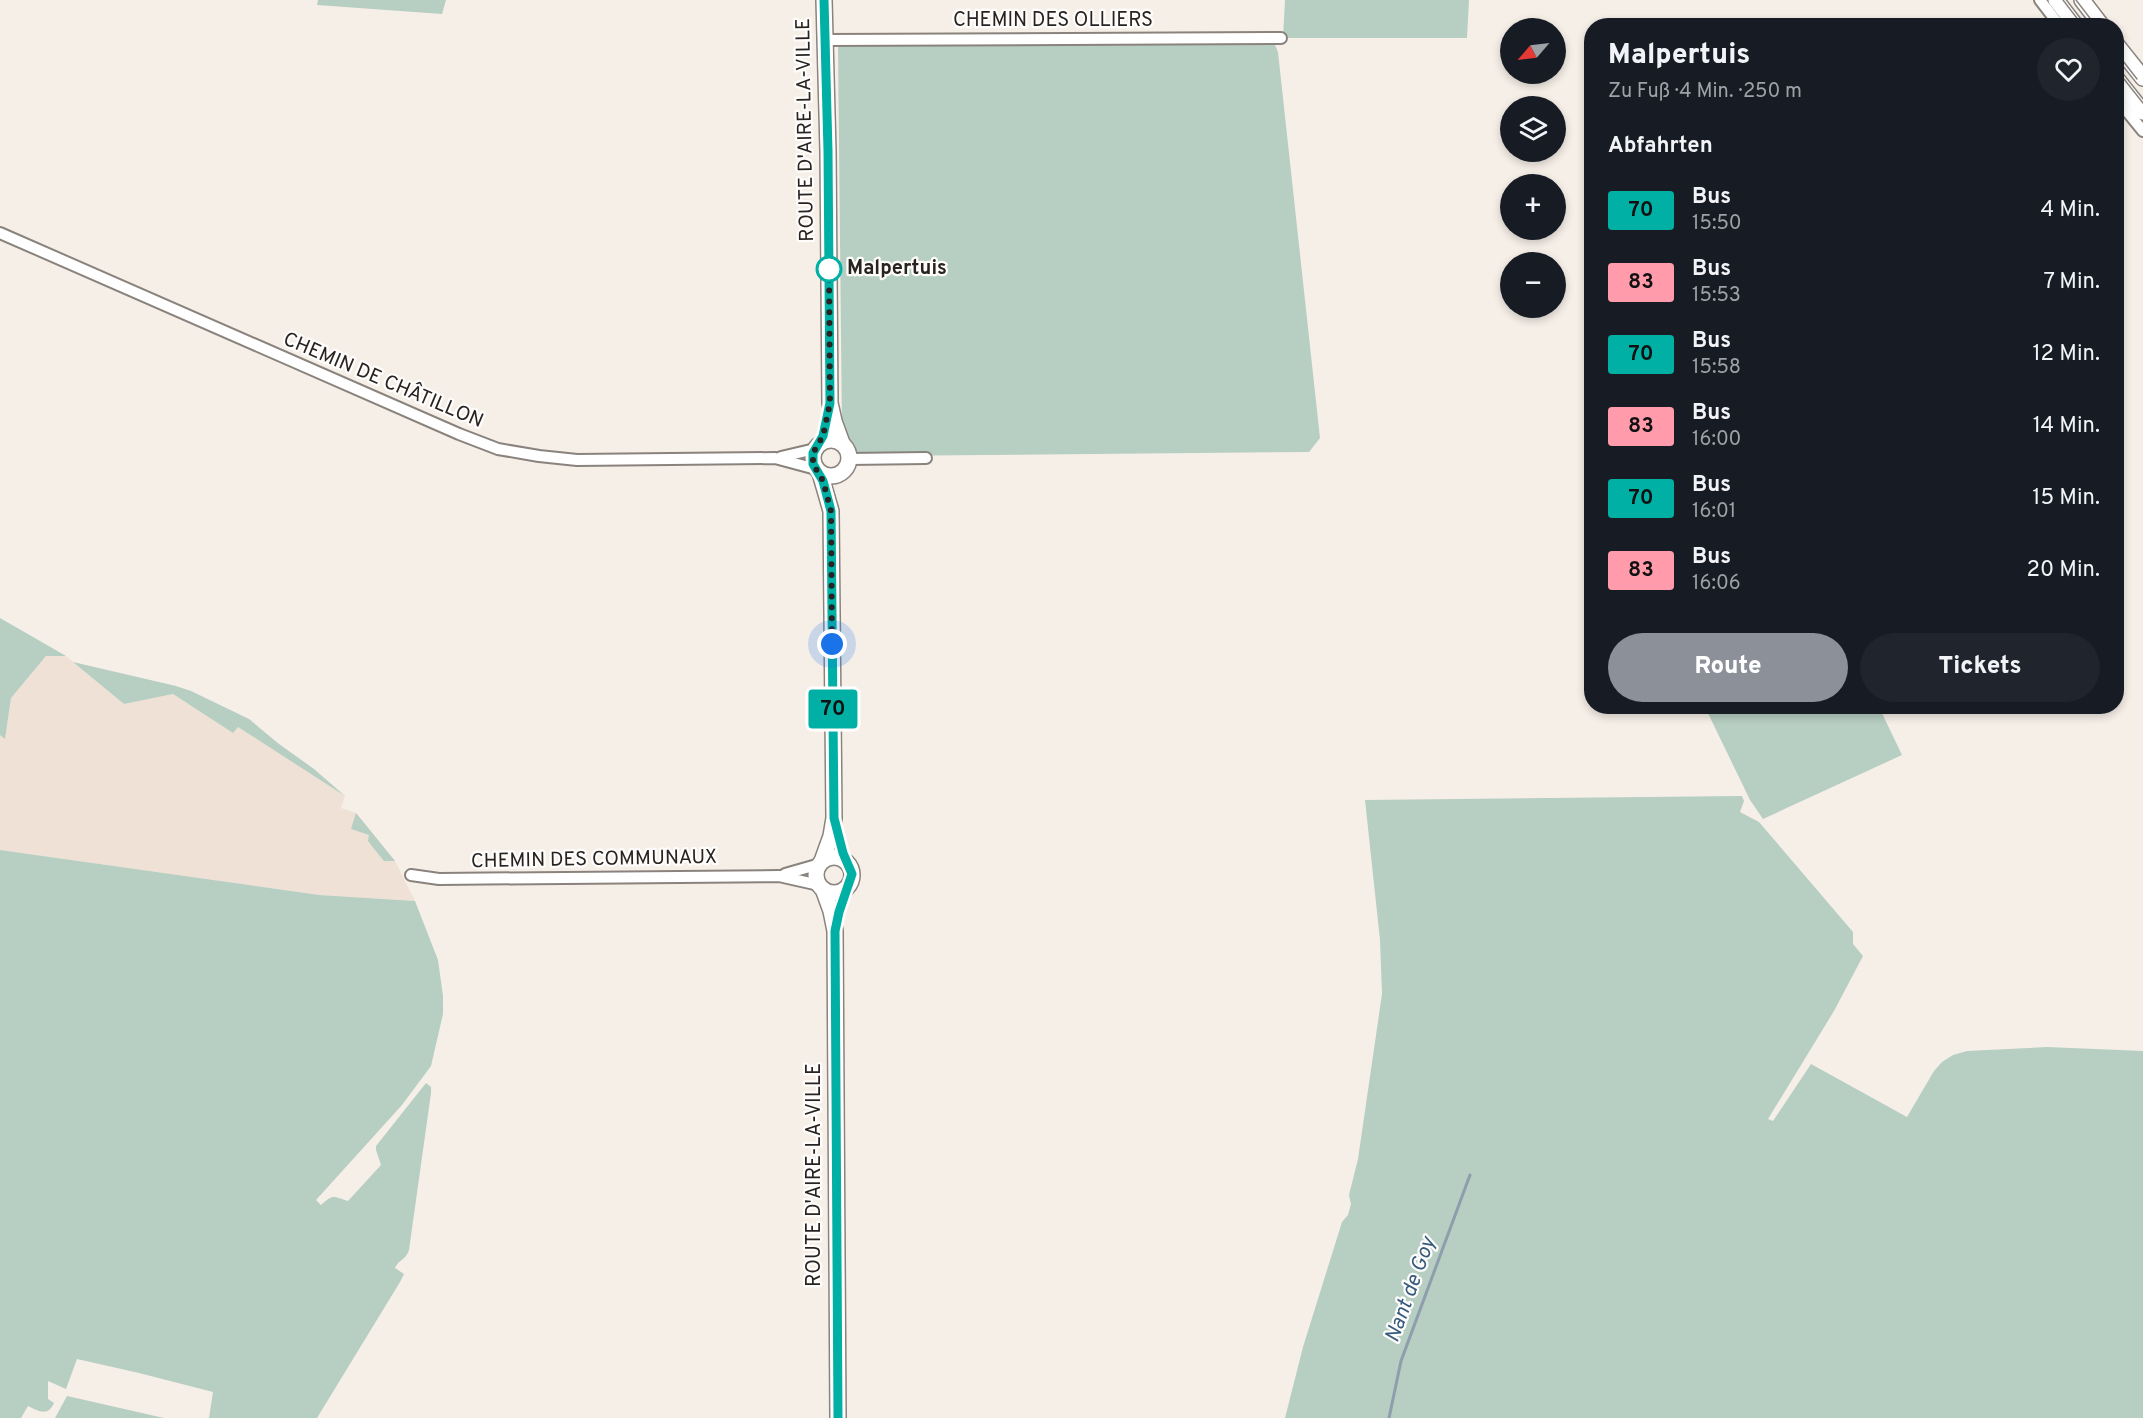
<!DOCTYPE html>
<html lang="de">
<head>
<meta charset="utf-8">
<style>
	:root { --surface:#171b24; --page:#20242c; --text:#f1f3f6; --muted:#9ea1a6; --accent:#8c9099 }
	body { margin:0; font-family:Overpass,sans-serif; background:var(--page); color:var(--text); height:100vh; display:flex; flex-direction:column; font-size:22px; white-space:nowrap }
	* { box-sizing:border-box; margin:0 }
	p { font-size:20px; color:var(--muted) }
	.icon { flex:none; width:33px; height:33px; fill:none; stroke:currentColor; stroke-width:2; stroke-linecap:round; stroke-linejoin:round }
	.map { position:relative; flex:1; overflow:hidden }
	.details { position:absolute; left:1584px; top:18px; width:540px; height:696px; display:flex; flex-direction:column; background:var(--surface); border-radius:24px; box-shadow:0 3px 9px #0003 }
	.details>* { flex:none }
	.badge { padding:0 12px; border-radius:4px; font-size:21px; line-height:39px }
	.needle { width:39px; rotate:242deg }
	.tools { position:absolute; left:1500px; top:18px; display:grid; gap:12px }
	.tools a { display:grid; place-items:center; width:66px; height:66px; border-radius:50%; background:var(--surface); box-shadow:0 3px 9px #0003; font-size:30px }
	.you { position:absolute; width:30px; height:30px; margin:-15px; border:4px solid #fff; border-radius:50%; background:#1a73e8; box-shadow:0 0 0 9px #1a73e833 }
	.map>.badge { position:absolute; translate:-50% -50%; box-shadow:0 0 0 3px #fff }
	h2 { padding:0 24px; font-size:22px; line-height:54px }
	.round { display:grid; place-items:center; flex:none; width:63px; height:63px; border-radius:32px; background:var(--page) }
	.overview { display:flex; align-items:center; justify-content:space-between; height:102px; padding:0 24px }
	h1 { font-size:28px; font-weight:800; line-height:45px }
	.button { display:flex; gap:12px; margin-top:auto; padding:12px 24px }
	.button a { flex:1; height:69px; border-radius:36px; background:var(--accent); color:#fff; font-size:24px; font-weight:800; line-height:69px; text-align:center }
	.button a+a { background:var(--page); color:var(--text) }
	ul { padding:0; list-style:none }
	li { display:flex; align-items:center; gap:18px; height:72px; padding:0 24px }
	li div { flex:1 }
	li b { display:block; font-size:22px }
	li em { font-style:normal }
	li .badge { min-width:66px; font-weight:700; text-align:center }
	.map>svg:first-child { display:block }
	.built { fill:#efe1d5 }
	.green { fill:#b7cec2 }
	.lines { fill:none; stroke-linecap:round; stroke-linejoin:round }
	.stream { stroke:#8e9ead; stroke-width:3 }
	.street-casing { stroke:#8a837d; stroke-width:14 }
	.secondary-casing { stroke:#8a837d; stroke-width:18 }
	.street { stroke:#fff; stroke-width:10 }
	.secondary { stroke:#fff; stroke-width:15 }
	.tram { stroke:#8c8782; stroke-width:1.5 }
	.line-casing { stroke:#fff; stroke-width:14 }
	.line { stroke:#00b0a4; stroke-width:9 }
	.walk { stroke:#262321; stroke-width:6; stroke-dasharray:0 10.8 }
	.stop-dot { fill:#fff; stroke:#00b0a4; stroke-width:3 }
	.labels { text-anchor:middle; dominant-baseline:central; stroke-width:4.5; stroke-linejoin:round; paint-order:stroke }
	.street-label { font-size:20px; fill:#262321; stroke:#fffdfc }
	.stop-label { font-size:20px; font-weight:bold; fill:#262321; stroke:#fffdfc; text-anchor:start }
	.water-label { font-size:21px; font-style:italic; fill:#365b7d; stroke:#fffdfc }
</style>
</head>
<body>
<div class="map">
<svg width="2143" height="1418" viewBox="0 0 2143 1418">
	<rect width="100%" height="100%" fill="#f6efe8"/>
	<!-- built -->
	<polygon class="built" points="46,656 66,656 124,704 173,694 233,733 238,727 345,796 341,808 356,813 395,861 415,901 319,895 0,850 0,735 5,738 11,698"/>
	<!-- green -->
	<g class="green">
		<polygon points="318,0 446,0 442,14 317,5"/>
		<polygon points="1285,0 1469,0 1467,38 1283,38"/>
		<polygon points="850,42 1269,42 1275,45 1278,52 1320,438 1309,452 868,456 856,452 842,431 838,46"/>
		<polygon points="0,618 66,656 46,656 11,698 5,739 0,735"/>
		<polygon points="73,662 176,686 191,691 249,719 279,744 314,769 345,796 238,727 233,733 173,694 124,704"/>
		<polygon points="1705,707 1879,707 1902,755 1763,819 1750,800"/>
		<polygon points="1742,796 1744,801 1740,812 1759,822 1853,932 1853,944 1863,956 1834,1011 1768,1119 1773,1121 1811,1064 1907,1117 1934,1071 1942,1062 1953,1055 1967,1051 2047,1047 2143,1051 2143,1418 1285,1418 1303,1347 1342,1222 1348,1215 1351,1204 1349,1195 1358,1159 1382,994 1380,940 1365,800"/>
		<polygon points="356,813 395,861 384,861 368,841 369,835 351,829"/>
		<path d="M0 850 319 895 415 901 438 960 443 996V1014L431 1066 402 1105 316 1200 321 1205C333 1194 333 1196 348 1201L381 1165 376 1150V1146L426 1083 431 1087V1093L409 1250C406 1260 399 1259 395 1268L404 1274 400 1282 317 1418H209L213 1392 139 1373 77 1359 66 1389 48 1381V1399L54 1403C48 1417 38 1411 28 1406L21 1418H0Z"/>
		<polygon points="67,1396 164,1418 55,1418"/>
	</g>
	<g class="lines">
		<!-- stream -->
		<polyline class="stream" points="1389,1418 1401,1361 1470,1175"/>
		<!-- street casing -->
		<g class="street-casing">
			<g id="street">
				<polyline points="2040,0 2060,26"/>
				<polyline points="825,40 1281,38"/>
				<polyline points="2116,98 2143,131"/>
				<polyline points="0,233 459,434 498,449 539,456 577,460 775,458 816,469"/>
				<polyline points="781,457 815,449"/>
				<polyline points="849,459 926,458"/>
				<polyline points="785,874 820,864"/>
				<polyline points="411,875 439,879 779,876 819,885"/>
			</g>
		</g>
		<!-- secondary casing -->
		<g class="secondary-casing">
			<g id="secondary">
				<polyline points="824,0 828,151 830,403 834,421 842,443"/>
				<polyline points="2056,0 2076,26"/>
				<polyline points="2082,0 2102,26"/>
				<polyline points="2116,44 2143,78"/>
				<polyline points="2116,78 2143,112"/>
				<circle cx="831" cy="458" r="18"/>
				<polyline points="820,473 831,511 834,818 831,836 822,861"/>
				<circle cx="834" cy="875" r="18"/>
				<polyline points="823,889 831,911 835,931 838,1418"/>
			</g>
		</g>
		<!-- street -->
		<use href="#street" class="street"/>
		<!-- secondary -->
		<use href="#secondary" class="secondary"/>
		<!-- tram -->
		<g class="tram">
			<polyline points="2063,0 2083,26"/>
			<polyline points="2076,0 2096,26"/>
			<polyline points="2116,52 2137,79"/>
			<polyline points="2116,69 2143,103"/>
		</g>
	</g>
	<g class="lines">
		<!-- line casing -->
		<g class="line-casing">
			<polyline id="line" points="824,0 828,151 830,403 823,436 813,453 813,464 823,481 831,511 834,818 843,853 852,874 839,912 835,931 838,1418"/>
		</g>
		<!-- line -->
		<use href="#line" class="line"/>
		<!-- walk -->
		<polyline class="walk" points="829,269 830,403 823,436 813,453 813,464 823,481 831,511 832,644"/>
	</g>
	<!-- markers -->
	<circle class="stop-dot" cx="829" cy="269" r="12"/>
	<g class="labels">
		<!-- street labels -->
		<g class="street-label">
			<text x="1053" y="21">CHEMIN DES OLLIERS</text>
			<text transform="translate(806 130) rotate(-91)">ROUTE D'AIRE-LA-VILLE</text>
			<text transform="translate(383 381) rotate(23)">CHEMIN DE CHÂTILLON</text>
			<text transform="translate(594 860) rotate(-1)">CHEMIN DES COMMUNAUX</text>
			<text transform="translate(815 1175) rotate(-90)">ROUTE D'AIRE-LA-VILLE</text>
		</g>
		<!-- stop labels -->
		<g class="stop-label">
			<text x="847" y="269">Malpertuis</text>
		</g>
		<!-- water labels -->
		<g class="water-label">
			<text transform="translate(1411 1290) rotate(-70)">Nant de Goy</text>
		</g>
	</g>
</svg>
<div class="tools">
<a><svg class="needle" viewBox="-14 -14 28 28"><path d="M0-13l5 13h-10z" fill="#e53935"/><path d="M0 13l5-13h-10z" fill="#9ea1a6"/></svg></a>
<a><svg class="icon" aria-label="layers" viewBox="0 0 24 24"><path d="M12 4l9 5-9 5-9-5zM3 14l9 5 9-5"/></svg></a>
<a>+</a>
<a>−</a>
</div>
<div class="you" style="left:832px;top:644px"></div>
<b class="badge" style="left:833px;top:709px;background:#00b0a4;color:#111">70</b>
<section class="details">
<div class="overview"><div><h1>Malpertuis</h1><p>Zu Fuß · 4 Min. · 250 m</p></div><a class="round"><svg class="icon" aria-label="heart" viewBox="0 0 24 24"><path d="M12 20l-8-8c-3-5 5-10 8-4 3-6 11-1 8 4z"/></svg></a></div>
<h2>Abfahrten</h2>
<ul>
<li><span class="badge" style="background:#00b0a4;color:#111">70</span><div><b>Bus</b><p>15:50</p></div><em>4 Min.</em></li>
<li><span class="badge" style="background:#ff9baa;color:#111">83</span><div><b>Bus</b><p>15:53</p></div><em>7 Min.</em></li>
<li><span class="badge" style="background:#00b0a4;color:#111">70</span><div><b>Bus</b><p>15:58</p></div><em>12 Min.</em></li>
<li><span class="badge" style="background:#ff9baa;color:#111">83</span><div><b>Bus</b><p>16:00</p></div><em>14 Min.</em></li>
<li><span class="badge" style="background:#00b0a4;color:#111">70</span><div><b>Bus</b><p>16:01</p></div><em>15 Min.</em></li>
<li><span class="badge" style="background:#ff9baa;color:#111">83</span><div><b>Bus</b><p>16:06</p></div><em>20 Min.</em></li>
</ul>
<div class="button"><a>Route</a><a>Tickets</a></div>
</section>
</div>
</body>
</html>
